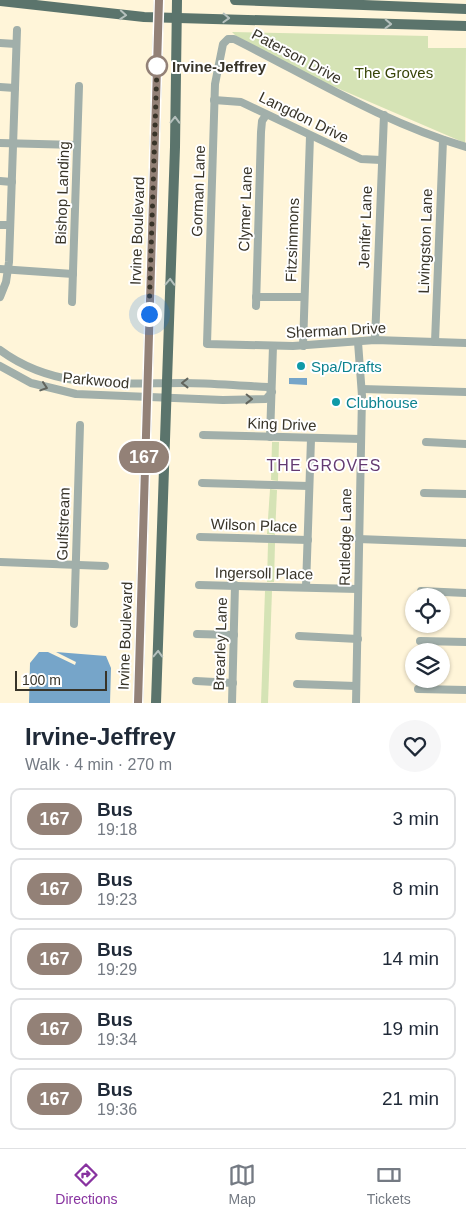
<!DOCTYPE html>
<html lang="en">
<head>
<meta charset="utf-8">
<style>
	:root { --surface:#fff; --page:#f6f6f7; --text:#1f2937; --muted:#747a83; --line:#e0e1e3; --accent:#8833a0 }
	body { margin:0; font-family:Helvetica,sans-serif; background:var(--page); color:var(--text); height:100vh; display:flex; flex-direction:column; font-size:19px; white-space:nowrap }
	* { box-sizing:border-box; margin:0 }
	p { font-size:16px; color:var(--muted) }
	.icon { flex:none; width:28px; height:28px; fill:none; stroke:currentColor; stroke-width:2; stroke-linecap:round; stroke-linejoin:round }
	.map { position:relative; height:703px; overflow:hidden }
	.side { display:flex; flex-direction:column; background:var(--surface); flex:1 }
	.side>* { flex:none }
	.badge { padding:0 10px; border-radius:16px; font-size:18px; line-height:32px }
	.controls { position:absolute; left:405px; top:588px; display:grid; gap:10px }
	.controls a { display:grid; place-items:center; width:45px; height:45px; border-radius:50%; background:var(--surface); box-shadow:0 1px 4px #0004; font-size:25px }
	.scale { position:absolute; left:15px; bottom:12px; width:92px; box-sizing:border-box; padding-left:5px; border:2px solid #383429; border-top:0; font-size:14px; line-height:18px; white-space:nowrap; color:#383429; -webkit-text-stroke:4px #fff; paint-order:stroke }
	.you { position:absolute; width:25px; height:25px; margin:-12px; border:4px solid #fff; border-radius:50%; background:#1a73e8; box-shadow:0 0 0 8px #1a73e833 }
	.map>.badge { position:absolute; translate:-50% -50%; box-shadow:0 0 0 2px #fff }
	.round { display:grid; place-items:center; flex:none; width:52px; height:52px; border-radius:26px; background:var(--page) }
	.summary { display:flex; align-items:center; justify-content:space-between; height:85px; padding:0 25px }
	h1 { font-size:24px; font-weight:600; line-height:38px }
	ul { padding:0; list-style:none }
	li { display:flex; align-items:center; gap:15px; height:62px; margin:0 10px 8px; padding:0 15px; border:2px solid var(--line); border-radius:10px }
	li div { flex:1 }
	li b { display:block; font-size:19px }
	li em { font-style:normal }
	li .badge { min-width:55px; font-weight:700; text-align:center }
	.tabs { display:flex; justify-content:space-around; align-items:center; height:70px; border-top:1px solid var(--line); background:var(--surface); font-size:14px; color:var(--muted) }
	.tabs a { display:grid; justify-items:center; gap:2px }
	.tabs .current { color:var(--accent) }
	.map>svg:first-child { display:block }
	.green { fill:#d5e3b5 }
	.water { fill:#76a5c9 }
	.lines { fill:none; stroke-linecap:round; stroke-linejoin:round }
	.minor { stroke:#a1afaa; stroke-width:8 }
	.major { stroke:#5b746c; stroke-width:10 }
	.oneway { stroke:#b5c0bd }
	.oneway2 { stroke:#62655d }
	.line-casing { stroke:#fff; stroke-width:11 }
	.line { stroke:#938177; stroke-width:8 }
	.walk { stroke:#383429; stroke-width:5; stroke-dasharray:0 9 }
	.stop-dot { fill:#fff; stroke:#938177; stroke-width:2.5 }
	.culture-dot { fill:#0f9aa8; stroke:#fff; stroke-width:2 }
	.labels { text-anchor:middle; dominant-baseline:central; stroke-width:4; stroke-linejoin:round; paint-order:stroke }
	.street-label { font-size:15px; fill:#383429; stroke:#fff }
	.stop-label { font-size:15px; font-weight:bold; fill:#383429; stroke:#fff; text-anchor:start }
	.park-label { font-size:15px; fill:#374407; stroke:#fff }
	.culture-label { font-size:15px; fill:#0d838f; stroke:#fff; text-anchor:start }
	.neighbourhood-label { font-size:16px; letter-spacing:1px; fill:#643a71; stroke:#fff }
</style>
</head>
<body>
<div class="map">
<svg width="466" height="703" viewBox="0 0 466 703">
	<rect width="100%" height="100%" fill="#fff5d9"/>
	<!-- green -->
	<g class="green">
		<polygon points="232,32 428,36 428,48 466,48 465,143 321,81 236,36"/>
		<polygon points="272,442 279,442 278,481 271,480"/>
		<polygon points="270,489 277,490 275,535 267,534"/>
		<polygon points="268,543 275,543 274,582 267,582"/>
		<polygon points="265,591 272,591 268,703 261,703"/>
	</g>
	<!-- water -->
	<g class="water">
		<polygon points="289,378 307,378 307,385 289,384"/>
		<polygon points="39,652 48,652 75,665 76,662 56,652 106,656 111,668 110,703 29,703 30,663"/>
	</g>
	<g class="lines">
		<!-- minor -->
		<g class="minor">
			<polyline points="0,43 16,44"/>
			<polyline points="0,87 15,88"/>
			<polyline points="214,100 241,102 361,159 381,160"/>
			<polyline points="0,143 77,145"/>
			<path d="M466 147C384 123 310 77 234 39H228L223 44 215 84 207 344 293 346 375 340 466 343"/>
			<polyline points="0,181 12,182"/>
			<polyline points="0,225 10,225"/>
			<polyline points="0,269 73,274"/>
			<polyline points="0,297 6,282 9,262 17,30"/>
			<polyline points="256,297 304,297"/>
			<polyline points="72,302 79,86"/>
			<polyline points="256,306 261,132 262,121 266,115"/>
			<polyline points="375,340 384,115"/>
			<polyline points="435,342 443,140"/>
			<polyline points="303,346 310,136"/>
			<path d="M0 350C55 391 119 383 184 383 212 383 239 386 268 387L272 392 266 399 223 400 76 394 31 383 0 366"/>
			<polyline points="362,389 466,392"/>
			<polyline points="203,435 361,439"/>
			<polyline points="270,437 273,346"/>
			<polyline points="426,442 466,444"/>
			<polyline points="202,483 309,486"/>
			<polyline points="424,493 466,494"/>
			<polyline points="200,537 308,540"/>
			<polyline points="358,539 466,543"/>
			<polyline points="0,562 105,566"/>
			<polyline points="199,585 358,589"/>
			<polyline points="306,587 311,439"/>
			<polyline points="421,591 466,593"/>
			<polyline points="74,624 80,425"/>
			<polyline points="197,634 234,635"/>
			<polyline points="299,636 358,639"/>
			<polyline points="420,641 466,642"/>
			<polyline points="196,681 233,683"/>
			<polyline points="297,684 356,686"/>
			<polyline points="418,689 466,690"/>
			<polyline points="232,703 235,585"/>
			<polyline points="356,703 362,396 358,342"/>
		</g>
		<!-- major -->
		<g class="major">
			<polyline points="235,0 466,9"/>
			<polyline points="0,1 144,17 466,26"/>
			<polyline points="138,703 159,0"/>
			<polyline points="156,703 175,147 177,0"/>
		</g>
	</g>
	<!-- one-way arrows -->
	<defs><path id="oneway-chevron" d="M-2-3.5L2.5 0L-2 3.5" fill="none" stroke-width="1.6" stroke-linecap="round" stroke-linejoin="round" transform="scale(1.25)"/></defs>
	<g class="oneway">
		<use href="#oneway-chevron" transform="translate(123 15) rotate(4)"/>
		<use href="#oneway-chevron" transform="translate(226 18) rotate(2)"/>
		<use href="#oneway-chevron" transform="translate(388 24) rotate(2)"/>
		<use href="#oneway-chevron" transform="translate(175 120) rotate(-89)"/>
		<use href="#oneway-chevron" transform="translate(170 282) rotate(-88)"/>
		<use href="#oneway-chevron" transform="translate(158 654) rotate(-88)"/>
	</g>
	<g class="oneway2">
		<use href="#oneway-chevron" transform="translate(185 383) rotate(-180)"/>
		<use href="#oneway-chevron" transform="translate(44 387) rotate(18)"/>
		<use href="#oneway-chevron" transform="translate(249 399) rotate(1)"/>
	</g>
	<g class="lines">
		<!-- line casing -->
		<g class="line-casing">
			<polyline id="line" points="138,703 159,0"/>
		</g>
		<!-- line -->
		<use href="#line" class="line"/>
		<!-- walk -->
		<polyline class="walk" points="149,314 157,66"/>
	</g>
	<!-- markers -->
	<circle class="stop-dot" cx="157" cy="66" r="10"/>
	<g class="culture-dot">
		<circle cx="301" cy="366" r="5"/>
		<circle cx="336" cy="402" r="5"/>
	</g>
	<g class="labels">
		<!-- street labels -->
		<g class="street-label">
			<text transform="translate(297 56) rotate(28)">Paterson Drive</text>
			<text transform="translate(304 117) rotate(26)">Langdon Drive</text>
			<text transform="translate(198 191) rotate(-88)">Gorman Lane</text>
			<text transform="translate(62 193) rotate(-88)">Bishop Landing</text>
			<text transform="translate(245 209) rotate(-88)">Clymer Lane</text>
			<text transform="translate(365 227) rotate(-88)">Jenifer Lane</text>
			<text transform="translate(137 231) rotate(-88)">Irvine Boulevard</text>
			<text transform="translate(292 240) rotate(-88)">Fitzsimmons</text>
			<text transform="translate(425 241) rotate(-88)">Livingston Lane</text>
			<text transform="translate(336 330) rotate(-3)">Sherman Drive</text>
			<text transform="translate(96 380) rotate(5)">Parkwood</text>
			<text transform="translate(282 424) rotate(2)">King Drive</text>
			<text transform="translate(63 524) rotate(-88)">Gulfstream</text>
			<text transform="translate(254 525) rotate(2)">Wilson Place</text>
			<text transform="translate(345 537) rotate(-89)">Rutledge Lane</text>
			<text transform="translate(264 573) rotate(1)">Ingersoll Place</text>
			<text transform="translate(125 636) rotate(-88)">Irvine Boulevard</text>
			<text transform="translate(220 644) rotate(-88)">Brearley Lane</text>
		</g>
		<!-- stop labels -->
		<g class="stop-label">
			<text x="172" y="66">Irvine-Jeffrey</text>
		</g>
		<!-- park labels -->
		<g class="park-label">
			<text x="394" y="72">The Groves</text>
		</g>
		<!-- culture labels -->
		<g class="culture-label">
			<text x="311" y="366">Spa/Drafts</text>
			<text x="346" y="402">Clubhouse</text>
		</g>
		<!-- neighbourhood labels -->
		<g class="neighbourhood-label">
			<text x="324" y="465">THE GROVES</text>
		</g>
	</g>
</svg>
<div class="controls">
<a><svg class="icon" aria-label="locate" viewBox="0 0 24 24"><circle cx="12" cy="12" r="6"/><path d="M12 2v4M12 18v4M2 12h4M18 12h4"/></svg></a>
<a><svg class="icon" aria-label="layers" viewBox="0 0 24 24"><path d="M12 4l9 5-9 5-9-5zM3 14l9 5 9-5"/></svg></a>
</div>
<div class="scale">100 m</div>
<div class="you" style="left:149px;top:314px"></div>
<b class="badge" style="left:144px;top:457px;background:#938177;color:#fff">167</b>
</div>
<section class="side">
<div class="summary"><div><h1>Irvine-Jeffrey</h1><p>Walk · 4 min · 270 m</p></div><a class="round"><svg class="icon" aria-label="heart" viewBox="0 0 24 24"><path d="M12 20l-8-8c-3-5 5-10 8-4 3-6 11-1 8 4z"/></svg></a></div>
<ul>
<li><span class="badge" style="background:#938177;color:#fff">167</span><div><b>Bus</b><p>19:18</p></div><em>3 min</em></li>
<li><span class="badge" style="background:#938177;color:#fff">167</span><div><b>Bus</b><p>19:23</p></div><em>8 min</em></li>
<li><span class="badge" style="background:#938177;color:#fff">167</span><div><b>Bus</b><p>19:29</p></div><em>14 min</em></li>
<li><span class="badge" style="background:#938177;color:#fff">167</span><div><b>Bus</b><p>19:34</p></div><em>19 min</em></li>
<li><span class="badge" style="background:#938177;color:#fff">167</span><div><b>Bus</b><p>19:36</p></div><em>21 min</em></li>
</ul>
</section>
<nav class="tabs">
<a class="current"><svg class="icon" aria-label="directions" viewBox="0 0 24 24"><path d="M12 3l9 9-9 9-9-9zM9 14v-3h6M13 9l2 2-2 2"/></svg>Directions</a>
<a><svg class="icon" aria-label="map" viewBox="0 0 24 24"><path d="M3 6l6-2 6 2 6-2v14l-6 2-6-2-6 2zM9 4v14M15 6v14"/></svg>Map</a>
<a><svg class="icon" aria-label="tickets" viewBox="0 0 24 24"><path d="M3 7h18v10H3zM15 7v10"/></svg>Tickets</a>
</nav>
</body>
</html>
